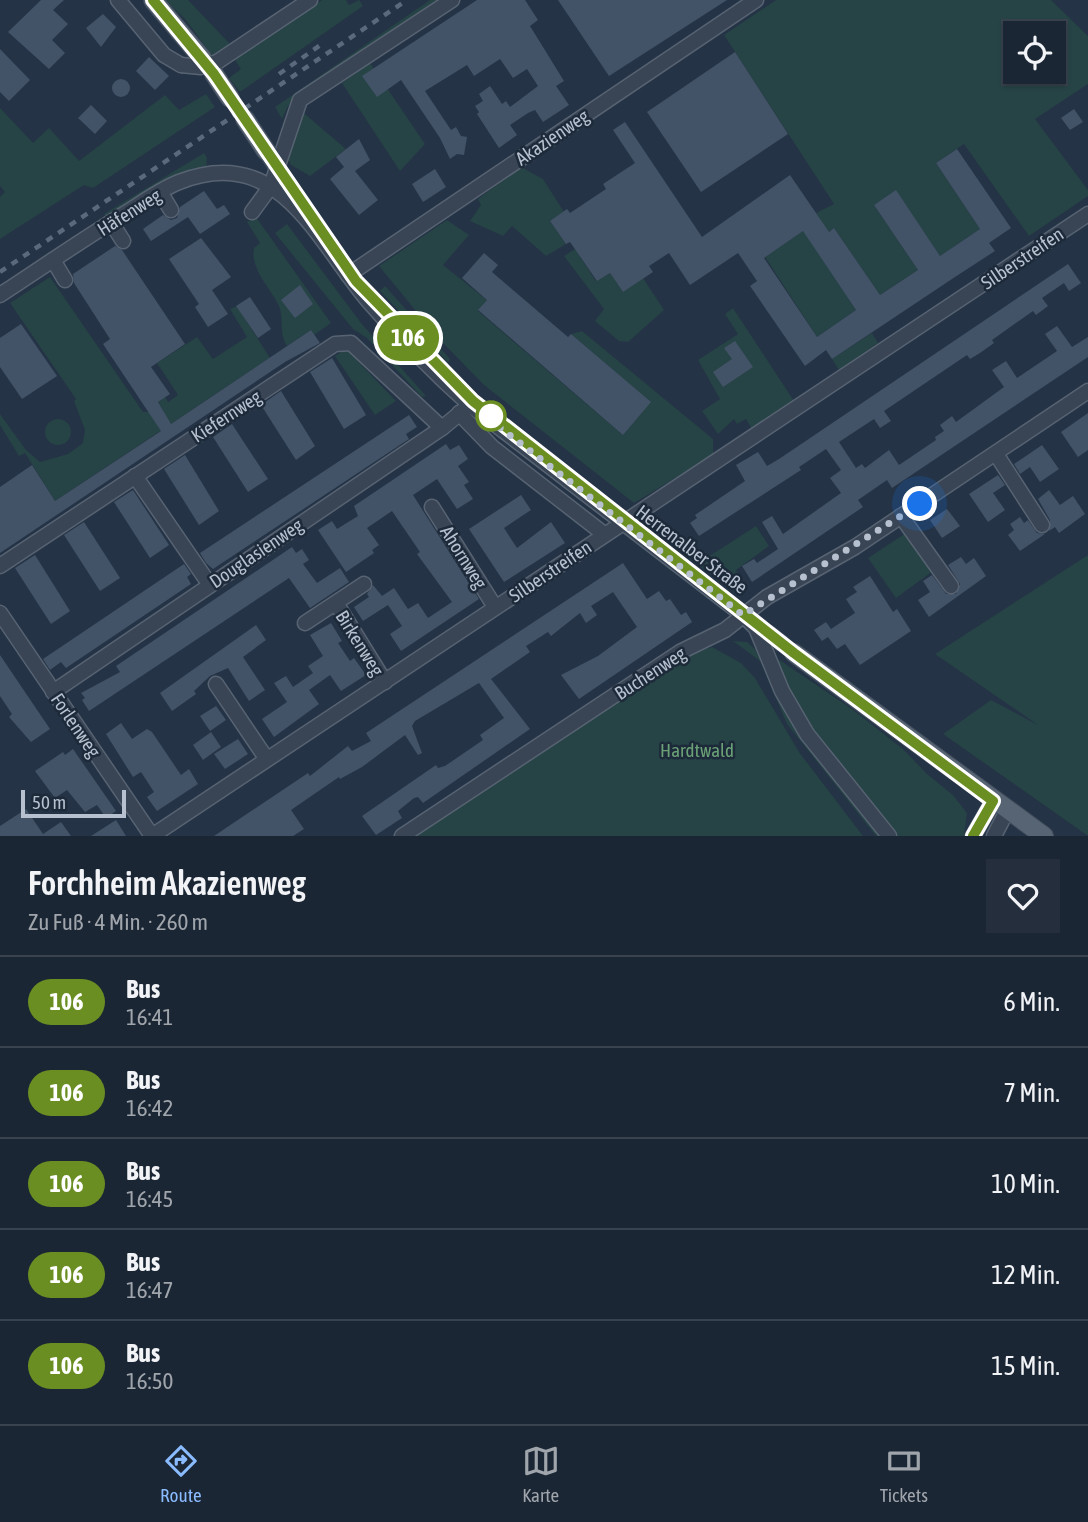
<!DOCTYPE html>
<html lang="de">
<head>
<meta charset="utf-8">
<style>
	:root { --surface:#1b2634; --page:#242e3c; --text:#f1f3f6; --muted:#a0a5ac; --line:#39434f; --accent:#8abbff }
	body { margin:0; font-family:"Asap Condensed",sans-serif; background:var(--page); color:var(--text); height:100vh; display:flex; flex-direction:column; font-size:26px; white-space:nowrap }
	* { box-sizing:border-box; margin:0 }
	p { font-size:23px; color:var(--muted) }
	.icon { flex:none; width:38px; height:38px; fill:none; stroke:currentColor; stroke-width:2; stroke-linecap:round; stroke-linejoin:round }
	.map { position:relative; height:836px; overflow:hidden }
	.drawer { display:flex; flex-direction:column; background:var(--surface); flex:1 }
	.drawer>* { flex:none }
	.badge { padding:0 14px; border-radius:23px; font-size:24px; line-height:46px }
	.controls { position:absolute; left:1003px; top:21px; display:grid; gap:14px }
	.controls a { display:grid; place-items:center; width:63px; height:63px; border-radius:0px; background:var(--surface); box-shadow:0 2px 5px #0004,0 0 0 2px var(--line); font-size:35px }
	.scale { position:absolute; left:21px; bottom:18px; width:105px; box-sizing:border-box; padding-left:7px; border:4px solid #b6c0ce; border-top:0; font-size:19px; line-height:24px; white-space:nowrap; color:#b6c0ce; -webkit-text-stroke:5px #1d2a3a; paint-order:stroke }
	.you { position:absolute; width:35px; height:35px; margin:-18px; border:5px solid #fff; border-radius:50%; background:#1a73e8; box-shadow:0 0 0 10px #1a73e833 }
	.map>.badge { position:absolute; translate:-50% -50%; box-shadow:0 0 0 4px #fff }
	.round { display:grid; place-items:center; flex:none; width:74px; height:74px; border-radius:0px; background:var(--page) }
	.head { display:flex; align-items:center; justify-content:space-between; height:119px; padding:0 28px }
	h1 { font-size:33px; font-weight:600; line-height:52px }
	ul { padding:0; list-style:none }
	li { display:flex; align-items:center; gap:21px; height:91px; padding:0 28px; border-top:2px solid var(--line) }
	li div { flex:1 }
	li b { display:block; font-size:26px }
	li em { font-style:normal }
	li .badge { min-width:77px; font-weight:700; text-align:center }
	.tab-bar { display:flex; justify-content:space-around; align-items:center; height:98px; border-top:2px solid var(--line); background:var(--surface); font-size:19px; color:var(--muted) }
	.tab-bar a { display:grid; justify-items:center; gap:4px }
	.tab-bar .active { color:var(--accent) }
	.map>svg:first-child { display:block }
	.green { fill:#264346; fill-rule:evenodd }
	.building { fill:#435367; fill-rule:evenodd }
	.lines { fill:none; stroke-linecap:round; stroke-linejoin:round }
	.major-tunnel { stroke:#3a485a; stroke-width:18; stroke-dasharray:18 9; stroke-linecap:butt }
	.minor-casing { stroke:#576372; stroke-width:17 }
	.major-casing { stroke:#434e5e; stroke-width:20 }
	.minor { stroke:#394554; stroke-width:14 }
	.major { stroke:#576474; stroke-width:18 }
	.rail { stroke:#5b697c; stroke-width:4.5; stroke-dasharray:7 7; stroke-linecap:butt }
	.minor-bridge-casing { stroke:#576372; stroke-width:17; stroke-linecap:butt }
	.minor-bridge { stroke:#394554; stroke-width:14 }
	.line-casing { stroke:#fff; stroke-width:16 }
	.line { stroke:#6b8e23; stroke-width:10 }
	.walk { stroke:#b6c0ce; stroke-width:7; stroke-dasharray:0 12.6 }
	.stop-dot { fill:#fff; stroke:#6b8e23; stroke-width:3.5 }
	.labels { text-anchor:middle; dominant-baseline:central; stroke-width:5; stroke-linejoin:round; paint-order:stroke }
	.street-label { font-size:19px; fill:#b6c0ce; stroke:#1d2a3a }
	.park-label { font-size:19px; fill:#6ba176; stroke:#1d2a3a }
</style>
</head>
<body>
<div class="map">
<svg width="1088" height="836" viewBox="0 0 1088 836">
	<rect width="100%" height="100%" fill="#243345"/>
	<!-- green -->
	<g class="green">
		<polygon points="165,0 188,0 230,44 212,55 185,19"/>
		<polygon points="322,0 346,0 349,5 359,0 363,6 240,92 229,78 241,69 235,60"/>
		<polygon points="430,0 443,0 299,98 288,106 282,119 275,107"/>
		<path d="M776 0H1051L1088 36V84L1035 119 1088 190V196L1029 236 964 144 936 163 980 229 940 256 896 191 874 205 918 270 880 295 834 228 812 244 856 310 817 337 765 257 820 219 816 213 834 204 724 35ZM1015 33H1054V72H1015Z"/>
		<polygon points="370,63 425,144 400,171 342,83"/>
		<polygon points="206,94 215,107 93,188 84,185 0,239 0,197 5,192 0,186 0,108 33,143 49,128 79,161 165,95 179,110"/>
		<polygon points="300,110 346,149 310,176 291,165 286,155"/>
		<polygon points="204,153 207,158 206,169 107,217 104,214"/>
		<polygon points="521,167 543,179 564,212 550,221 566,244 546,256 512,226 503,236 470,221 481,205 478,199"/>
		<path d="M256 217 331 323 314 335 311 330 287 346C278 332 285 318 278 304 269 286 250 269 254 248L260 243 247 222Z"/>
		<polygon points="447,220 469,235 443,265 487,300 478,311 623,435 650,402 571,334 582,331 713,439 713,455 634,503 484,385 439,339 379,266"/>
		<polygon points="287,224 361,323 426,396 422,397 367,338 353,329 275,233"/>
		<polygon points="575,249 596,281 610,273 623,292 643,278 664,310 628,342 619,341 595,321 604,309 564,256"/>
		<polygon points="50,277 143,412 164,412 158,402 165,397 168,402 178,395 157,363 197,337 213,359 247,337 230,309 237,306 270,358 55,501 25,453 19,456 0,425 0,414 26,450 40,462 68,454 83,443 85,430 74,401 76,399 10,303"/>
		<polygon points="385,286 450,359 448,363 380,291"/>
		<polygon points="733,308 794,401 752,429 746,419 737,424 734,419 718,434 702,411 720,399 698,360 738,334 725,314"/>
		<polygon points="872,333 878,343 839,370 832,359"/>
		<polygon points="346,349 396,401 375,415 335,356"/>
		<circle cx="58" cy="432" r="13"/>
		<polygon points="756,526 769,546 736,570 740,577 737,579 743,588 736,593 697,564"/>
		<polygon points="906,533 933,571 896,598 868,558"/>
		<polygon points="1088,555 1088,836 943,734 991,700 1038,725 935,654"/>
		<polygon points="733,641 747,642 755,649 791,723 881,836 876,836 787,724 760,661"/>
		<polygon points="712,647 741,663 755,678 799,752 863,836 412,836 683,656"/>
		<path d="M778 659 852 709 904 750 927 774 953 795 967 813 964 836H898L894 833C851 779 796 726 778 659Z"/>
	</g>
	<!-- building -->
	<g class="building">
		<polygon points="41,0 64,0 53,10 68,24 52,40 65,53 49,69 8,32"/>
		<polygon points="477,0 525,0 538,20 530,26 564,81 556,86 569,105 543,122 535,110 528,113 510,125 517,135 499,148 477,114 479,112 475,106 483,101 479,94 490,86 502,104 506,101 510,107 538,86 527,69 513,78 500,59 474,76 467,65 425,91 451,130 456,127 461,136 467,137 464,155 457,154 450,159 440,138 401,80 377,97 362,76"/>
		<polygon points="558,0 727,0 609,76"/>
		<polygon points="103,14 116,27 101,47 86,28"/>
		<polygon points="0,49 30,80 9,101 0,92"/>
		<polygon points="735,52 788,134 701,192 647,112"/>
		<polygon points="149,57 169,76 155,90 136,71"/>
		<circle cx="121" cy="88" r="9"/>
		<polygon points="91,105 107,121 95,134 78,118"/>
		<polygon points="1074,109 1083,122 1070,130 1061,118"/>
		<path d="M625 122 702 237 790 175 829 232 834 228 880 295 918 270 874 205 896 190 940 256 980 229 936 163 957 149 1011 228 989 243 995 251 955 277 832 359 826 350 805 366 750 286 757 281 738 253 690 285 669 253 649 266 653 272 623 292 610 273 597 281 570 242 566 244 550 221 567 209 570 213 606 189 603 184 635 163 613 130ZM803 231 856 310 817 337 764 258Z"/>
		<polygon points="359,139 370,160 355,171 378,200 359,215 330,179 344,167 336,157"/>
		<polygon points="435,169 446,187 423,202 412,184"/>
		<polygon points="204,191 217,209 224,205 230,214 200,234 188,217 151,241 143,229 163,215 171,220 177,218 180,207"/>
		<polygon points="201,238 231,277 212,290 228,314 208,327 195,307 199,304 169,259"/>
		<polygon points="115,246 122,250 185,344 151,367 170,394 158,402 171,424 311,330 320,343 285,362 0,553 0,487 32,465 55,501 161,431 103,344 110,339 74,283 73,274"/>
		<polygon points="484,253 498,265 492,272 568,337 571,334 651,402 623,435 478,310 487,300 462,278"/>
		<polygon points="1068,264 1081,283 1069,291 1064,283 1042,298 1048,306 1036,315 1033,311 992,340 994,343 980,353 970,359 967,355 884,411 891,421 880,428 874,419 839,442 856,468 862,464 865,468 889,450 899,465 936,440 935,437 944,431 940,425 952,416 956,422 1004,387 992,370 1006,361 1017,378 1057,351 1045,334 1057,326 1072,347 1088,337 1088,357 892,488 887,480 858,500 863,507 752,582 742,566 754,559 757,563 778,549 762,522 772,516 783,534 841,493 830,478 841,470 826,449 799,467 801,470 699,536 690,523 697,518 695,515 745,481 736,465 758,452 767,466 779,459"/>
		<polygon points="300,285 313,304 295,318 281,300"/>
		<polygon points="250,297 271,329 258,338 236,306"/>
		<polygon points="21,324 57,376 22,399 0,367 0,338"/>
		<polygon points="735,341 753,367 723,387 713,372 732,359 724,348"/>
		<polygon points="332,358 366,415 344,429 310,372"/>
		<polygon points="281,391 315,446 296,460 261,405"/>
		<polygon points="1088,413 1088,450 1078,457 1061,432"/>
		<polygon points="409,415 417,427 406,434 409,439 213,569 206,563 200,553"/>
		<polygon points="232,424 268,479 248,492 213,437"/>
		<polygon points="446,444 450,450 459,445 468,459 458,466 469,482 464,485 473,499 457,509 437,479 413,495 479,599 401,651 390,634 402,626 388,605 363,621 354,607 369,597 367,594 373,585 382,596 394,588 408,609 418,603 428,618 452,602 417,554 420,552 392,511 367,528 379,545 372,550 374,553 346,572 318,530 332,521 337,529 358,516 354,506"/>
		<polygon points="1042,445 1059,469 1040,482 1030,467 1020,474 1014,464"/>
		<polygon points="185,455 219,511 199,525 164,469"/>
		<polygon points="998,475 1005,485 993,493 1005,510 988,522 969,494"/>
		<polygon points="133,490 169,545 150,558 114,502"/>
		<polygon points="1049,490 1060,505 1073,496 1085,514 1059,533 1055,527 1049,531 1050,520 1038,499"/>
		<polygon points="521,495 531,510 504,528 517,548 551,522 565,543 504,582 469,529"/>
		<polygon points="947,509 960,526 942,538 930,520"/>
		<polygon points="1020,517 1024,523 1028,520 1037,533 1045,534 1020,551 1008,535 1014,530 1010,524"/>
		<polygon points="84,522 120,578 100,591 64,535"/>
		<polygon points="292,547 296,553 302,549 309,560 303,564 317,583 340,568 349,582 310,608 289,578 89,711 82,700 85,698 81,693 120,672 116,666"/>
		<polygon points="35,555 70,611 51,624 15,568"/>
		<polygon points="961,557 966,564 974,558 986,576 929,617 918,600 930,592 923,581 932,575 946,594 956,594 960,584 948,565"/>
		<polygon points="623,563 647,599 659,591 666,601 670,599 681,615 686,612 692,622 579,699 561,675 598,656 637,627 613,592 591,606 597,615 586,623 580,613 551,636 548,632 526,646 530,652 491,679 530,729 423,803 418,797 414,798 398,811 402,818 376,835 362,816 436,765 438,768 445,766 483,740 480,735 504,718 479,683 415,721 412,726 422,753 418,755 405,735 362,767 340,779 339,777 291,810 304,829 293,836 214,836 308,773 310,776 348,746 352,751 371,741 366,733"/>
		<polygon points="184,564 191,574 187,577 191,584 66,668 61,662 50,670 43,659"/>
		<polygon points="870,576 893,612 897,609 911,631 860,665 845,644 837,649 828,637 822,641 814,630 826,622 831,629 855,613 846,599 857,592 853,587"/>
		<polygon points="331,623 342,641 338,643 350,661 354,658 366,675 341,691 330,675 309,690 319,704 274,737 262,719 287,702 274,683 286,676 293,687 313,673 308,666 323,656 310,635"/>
		<polygon points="256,625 266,640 243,657 265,690 249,701 228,668 210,676 194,691 196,694 172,711 160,693"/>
		<polygon points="0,655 50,729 31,742 9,717 12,714 0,696"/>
		<polygon points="216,706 226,720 210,731 200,716"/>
		<polygon points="121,723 132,739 147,729 152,732 181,775 189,769 198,784 157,811 147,797 154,792 141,772 133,777 106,734"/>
		<polygon points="211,732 221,747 203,760 193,745"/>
		<polygon points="238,739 248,754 225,769 214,754"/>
		<polygon points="73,749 116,811 106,818 97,805 85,812 67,790 55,798 35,771 63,752 65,755"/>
		<polygon points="26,809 43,834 61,822 71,836 0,836 0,826"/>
		<polygon points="116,820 126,836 91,836"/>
	</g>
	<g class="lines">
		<!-- major-tunnel -->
		<g class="major-tunnel">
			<polyline points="266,151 311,218"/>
			<polyline points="747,617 794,653"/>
		</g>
		<!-- minor casing -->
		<g class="minor-casing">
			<g id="minor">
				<polyline points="118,0 164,55 181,65"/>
				<polyline points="217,62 310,0"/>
				<polyline points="160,192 171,210"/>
				<polyline points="252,212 271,186 300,100 452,0"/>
				<polyline points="111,222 123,241"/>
				<polyline points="53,260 65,280"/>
				<polyline points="348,275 756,0"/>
				<path d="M0 295C41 268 82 240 124 214 142 203 159 190 179 182 281 142 317 242 370 303 401 339 434 373 470 405L743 615 756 628 782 691 807 734 889 836"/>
				<polyline points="459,413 492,447 604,534"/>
				<polyline points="996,454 1042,525"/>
				<polyline points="135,476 210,585"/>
				<polyline points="432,507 495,607"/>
				<polyline points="901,516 951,586"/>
				<polyline points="0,566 335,344 351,343 442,428"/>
				<polyline points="336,603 385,682"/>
				<polyline points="0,613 152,836"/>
				<polyline points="305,623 364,584"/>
				<polyline points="216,684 266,758"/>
				<polyline points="53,692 442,428 470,405"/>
				<polyline points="152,836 1088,214"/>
				<polyline points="402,836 680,652 725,630 767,597 855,547 1088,391"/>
				<polyline points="973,836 993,801"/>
				<polyline points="994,836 1007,811"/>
			</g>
		</g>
		<!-- major casing -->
		<g class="major-casing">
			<g id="major">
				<polyline points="153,0 202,58"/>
				<polyline points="214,74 230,98"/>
				<polyline points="245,119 266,151"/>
				<polyline points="794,653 1044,836"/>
			</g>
		</g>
		<!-- minor -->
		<use href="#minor" class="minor"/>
		<!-- major -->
		<use href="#major" class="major"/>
		<!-- rail -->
		<g class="rail">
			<polyline points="279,74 322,44"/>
			<polyline points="0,272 407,0"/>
		</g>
		<!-- minor-bridge casing -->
		<g class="minor-bridge-casing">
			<polyline id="minor-bridge" points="181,65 201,67 217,62"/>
		</g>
		<!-- minor-bridge -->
		<use href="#minor-bridge" class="minor-bridge"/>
	</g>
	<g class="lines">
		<!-- line casing -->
		<g class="line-casing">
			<polyline id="line" points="153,0 214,74 356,281 473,401 794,653 993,801 973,836"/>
		</g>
		<!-- line -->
		<use href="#line" class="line"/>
		<!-- walk -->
		<polyline class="walk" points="491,416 485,416 743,615 920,504"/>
	</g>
	<!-- markers -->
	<circle class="stop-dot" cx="491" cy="416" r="14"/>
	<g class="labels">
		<!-- street labels -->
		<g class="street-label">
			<text transform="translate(552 137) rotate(-34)">Akazienweg</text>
			<text transform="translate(129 212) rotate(-32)">Häfenweg</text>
			<text transform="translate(1022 258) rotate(-34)">Silberstreifen</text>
			<text transform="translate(226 416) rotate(-33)">Kiefernweg</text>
			<text transform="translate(692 549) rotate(37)">Herrenalber Straße</text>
			<text transform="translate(256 553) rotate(-34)">Douglasienweg</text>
			<text transform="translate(464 557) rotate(58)">Ahornweg</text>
			<text transform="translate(550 571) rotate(-34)">Silberstreifen</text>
			<text transform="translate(360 643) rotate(58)">Birkenweg</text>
			<text transform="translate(650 673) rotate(-33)">Buchenweg</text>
			<text transform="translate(76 725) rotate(56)">Forlenweg</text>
		</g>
		<!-- park labels -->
		<g class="park-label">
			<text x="697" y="750">Hardtwald</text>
		</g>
	</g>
</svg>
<div class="controls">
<a><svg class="icon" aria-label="locate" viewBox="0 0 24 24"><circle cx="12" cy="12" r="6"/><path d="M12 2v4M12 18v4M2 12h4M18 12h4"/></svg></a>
</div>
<div class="scale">50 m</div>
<div class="you" style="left:920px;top:504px"></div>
<b class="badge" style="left:408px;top:338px;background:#6b8e23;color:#fff">106</b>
</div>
<section class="drawer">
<div class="head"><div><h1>Forchheim Akazienweg</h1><p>Zu Fuß · 4 Min. · 260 m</p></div><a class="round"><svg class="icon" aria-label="heart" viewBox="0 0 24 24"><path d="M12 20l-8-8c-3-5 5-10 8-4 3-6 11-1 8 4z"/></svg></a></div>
<ul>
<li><span class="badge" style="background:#6b8e23;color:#fff">106</span><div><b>Bus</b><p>16:41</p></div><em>6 Min.</em></li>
<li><span class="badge" style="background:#6b8e23;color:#fff">106</span><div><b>Bus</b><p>16:42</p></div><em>7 Min.</em></li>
<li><span class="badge" style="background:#6b8e23;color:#fff">106</span><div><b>Bus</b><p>16:45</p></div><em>10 Min.</em></li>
<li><span class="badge" style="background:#6b8e23;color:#fff">106</span><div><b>Bus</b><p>16:47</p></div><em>12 Min.</em></li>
<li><span class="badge" style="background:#6b8e23;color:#fff">106</span><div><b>Bus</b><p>16:50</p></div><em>15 Min.</em></li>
</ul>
</section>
<nav class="tab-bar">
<a class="active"><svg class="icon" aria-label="directions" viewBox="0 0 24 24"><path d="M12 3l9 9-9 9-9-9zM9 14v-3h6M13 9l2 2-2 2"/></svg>Route</a>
<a><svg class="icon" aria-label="map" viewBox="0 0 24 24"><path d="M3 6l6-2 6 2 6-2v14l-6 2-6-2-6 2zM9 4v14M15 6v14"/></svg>Karte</a>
<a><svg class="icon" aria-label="tickets" viewBox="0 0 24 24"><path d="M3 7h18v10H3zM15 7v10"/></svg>Tickets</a>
</nav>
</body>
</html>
